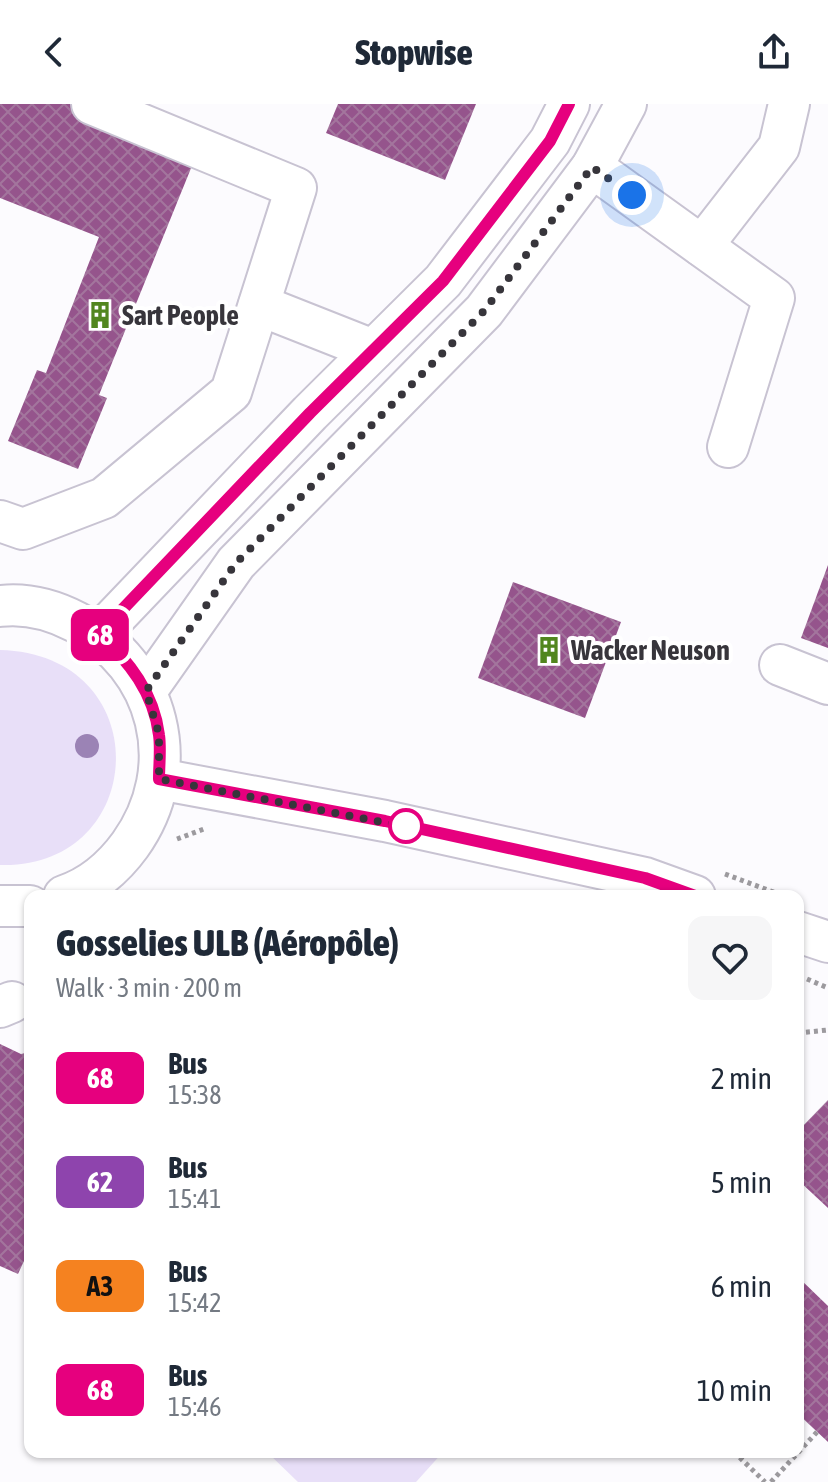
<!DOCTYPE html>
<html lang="en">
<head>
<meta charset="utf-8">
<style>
	:root { --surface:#fff; --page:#f6f6f7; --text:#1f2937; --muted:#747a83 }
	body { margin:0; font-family:"Asap Condensed",sans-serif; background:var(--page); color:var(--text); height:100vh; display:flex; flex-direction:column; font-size:30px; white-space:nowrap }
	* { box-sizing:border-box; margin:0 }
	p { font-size:26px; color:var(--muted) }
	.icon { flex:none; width:44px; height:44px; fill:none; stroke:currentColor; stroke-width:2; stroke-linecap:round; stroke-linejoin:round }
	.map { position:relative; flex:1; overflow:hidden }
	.details { position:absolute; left:24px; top:786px; width:780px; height:568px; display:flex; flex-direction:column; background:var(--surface); border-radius:16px; box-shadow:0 2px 6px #0004 }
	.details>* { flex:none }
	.badge { padding:0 16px; border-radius:12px; font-size:28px; line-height:52px }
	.you { position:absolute; width:40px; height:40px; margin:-20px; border:6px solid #fff; border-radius:50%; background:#1a73e8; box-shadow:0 0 0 12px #1a73e833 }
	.map>.badge { position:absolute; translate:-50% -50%; box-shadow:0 0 0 4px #fff }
	.round { display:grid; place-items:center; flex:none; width:84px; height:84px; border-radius:16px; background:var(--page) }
	.summary { display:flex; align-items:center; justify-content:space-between; height:136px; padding:0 32px }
	h1 { font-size:38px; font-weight:800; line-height:60px }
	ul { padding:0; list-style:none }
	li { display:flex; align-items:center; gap:24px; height:104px; padding:0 32px }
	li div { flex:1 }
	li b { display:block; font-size:30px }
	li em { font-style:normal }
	li .badge { min-width:88px; font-weight:700; text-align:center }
	header { display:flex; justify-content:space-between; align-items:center; height:104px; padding:0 32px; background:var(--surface); font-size:36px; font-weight:800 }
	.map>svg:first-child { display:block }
	.grass { fill:#e8dff8 }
	.building { fill:url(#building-cross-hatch) }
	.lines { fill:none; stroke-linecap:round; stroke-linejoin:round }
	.minor-casing { stroke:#c8c3d2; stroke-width:44 }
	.path { stroke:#9c9a9e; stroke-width:5; stroke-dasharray:4 4; stroke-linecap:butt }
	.minor { stroke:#fff; stroke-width:40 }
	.tree { fill:#9b83b5 }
	.line-casing { stroke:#fff; stroke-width:18 }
	.line { stroke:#e6007e; stroke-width:12 }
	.walk { stroke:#37353b; stroke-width:8; stroke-dasharray:0 14.4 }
	.stop-dot { fill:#fff; stroke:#e6007e; stroke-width:4 }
	.labels { text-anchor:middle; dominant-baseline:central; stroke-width:8; stroke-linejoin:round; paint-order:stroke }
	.poi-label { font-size:28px; font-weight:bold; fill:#37353b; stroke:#fff; text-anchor:start }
</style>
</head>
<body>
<header><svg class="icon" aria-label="back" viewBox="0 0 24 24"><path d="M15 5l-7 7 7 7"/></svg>Stopwise<svg class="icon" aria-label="share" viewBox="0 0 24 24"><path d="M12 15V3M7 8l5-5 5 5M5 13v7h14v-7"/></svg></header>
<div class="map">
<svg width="828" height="1378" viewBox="0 0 828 1378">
	<defs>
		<pattern id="building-cross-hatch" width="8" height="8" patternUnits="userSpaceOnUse" patternTransform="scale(2)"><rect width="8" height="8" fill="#95548c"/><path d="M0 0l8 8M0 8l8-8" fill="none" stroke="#a3759d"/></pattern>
	</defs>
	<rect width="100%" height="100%" fill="#fcfbfe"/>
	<!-- grass -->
	<g class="grass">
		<path d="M0 546C159 550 150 765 0 761Z"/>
		<polygon points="267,1348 443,1348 416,1378 298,1378"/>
	</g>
	<!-- building -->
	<g class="building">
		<polygon points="0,0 81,0 198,47 99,291 107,294 78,365 8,337 37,266 46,269 99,133 0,94"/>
		<polygon points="338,0 476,0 445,76 326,29"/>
		<polygon points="828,461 828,544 801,534"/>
		<polygon points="513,478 621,518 585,614 478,574"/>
		<polygon points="0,940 21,950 30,948 30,1144 18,1170 0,1162"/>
		<polygon points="828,996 828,1104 798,1076 798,1027"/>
		<polygon points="798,1173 828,1202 828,1338 798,1310"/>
	</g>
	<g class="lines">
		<!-- minor casing -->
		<g class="minor-casing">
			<g id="minor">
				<polyline points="592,63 774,194 728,343"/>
				<polyline points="702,142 779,43 789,0"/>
				<polyline points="259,201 373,246"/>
				<polyline points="0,417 23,425 104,394 231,288 296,84 92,0"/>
				<path d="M0 502C26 499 53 506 76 518 160 562 186 663 130 741 114 763 91 783 64 792"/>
				<polyline points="99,530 310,309 443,177 550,37 569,0"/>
				<polyline points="780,561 828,580"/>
				<polyline points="146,587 236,459 484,207 592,63 626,0"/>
				<polyline points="159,675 385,717 645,774 695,792"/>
				<polyline points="0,802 30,802"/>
				<polyline points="798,828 828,838"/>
				<polyline points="0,903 12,898"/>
			</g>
		</g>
		<!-- path -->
		<g class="path">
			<polyline points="177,735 204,725"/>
			<polyline points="725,770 784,792"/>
			<polyline points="807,875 828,884"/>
			<polyline points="798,929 828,926"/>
			<polyline points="734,1348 765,1378"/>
			<polyline points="771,1378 817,1328"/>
		</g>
		<!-- minor -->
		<use href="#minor" class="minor"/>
	</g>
	<!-- trees -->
	<circle class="tree" cx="87" cy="642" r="12"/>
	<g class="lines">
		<!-- line casing -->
		<g class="line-casing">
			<path id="line" d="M569 0 550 37 443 177 310 309 99 530C129 557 154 589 159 631 161 645 159 661 159 675L385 717 645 774 695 792"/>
		</g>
		<!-- line -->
		<use href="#line" class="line"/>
		<!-- walk -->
		<polyline class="walk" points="406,722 413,724 159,675 159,630 146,587 236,459 484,207 592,63 632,91"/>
	</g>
	<!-- icons -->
	<defs>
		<g id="building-bare" transform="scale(2.16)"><path d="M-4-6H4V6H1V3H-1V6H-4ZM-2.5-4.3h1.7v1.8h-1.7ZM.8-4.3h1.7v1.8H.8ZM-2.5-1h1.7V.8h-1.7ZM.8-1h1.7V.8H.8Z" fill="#51861e" stroke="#fff" stroke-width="2.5" paint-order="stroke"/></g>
	</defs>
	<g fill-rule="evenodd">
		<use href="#building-bare" x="100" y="211"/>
		<use href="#building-bare" x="549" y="546"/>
	</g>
	<!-- markers -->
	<circle class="stop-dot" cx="406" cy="722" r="16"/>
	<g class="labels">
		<!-- poi labels -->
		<g class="poi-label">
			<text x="122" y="211">Sart People</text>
			<text x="571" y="546">Wacker Neuson</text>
		</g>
	</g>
</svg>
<div class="you" style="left:632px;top:91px"></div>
<b class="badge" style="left:100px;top:531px;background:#e6007e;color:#fff">68</b>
<section class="details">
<div class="summary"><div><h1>Gosselies ULB (Aéropôle)</h1><p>Walk · 3 min · 200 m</p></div><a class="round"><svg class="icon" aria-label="heart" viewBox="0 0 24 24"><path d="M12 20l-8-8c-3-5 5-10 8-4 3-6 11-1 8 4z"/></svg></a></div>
<ul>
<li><span class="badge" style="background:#e6007e;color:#fff">68</span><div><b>Bus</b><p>15:38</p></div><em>2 min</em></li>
<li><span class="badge" style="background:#8e44ad;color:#fff">62</span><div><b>Bus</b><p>15:41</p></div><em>5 min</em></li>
<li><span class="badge" style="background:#f58220;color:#111">A3</span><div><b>Bus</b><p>15:42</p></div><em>6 min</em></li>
<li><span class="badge" style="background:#e6007e;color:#fff">68</span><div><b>Bus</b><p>15:46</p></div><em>10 min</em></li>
</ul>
</section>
</div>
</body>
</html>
